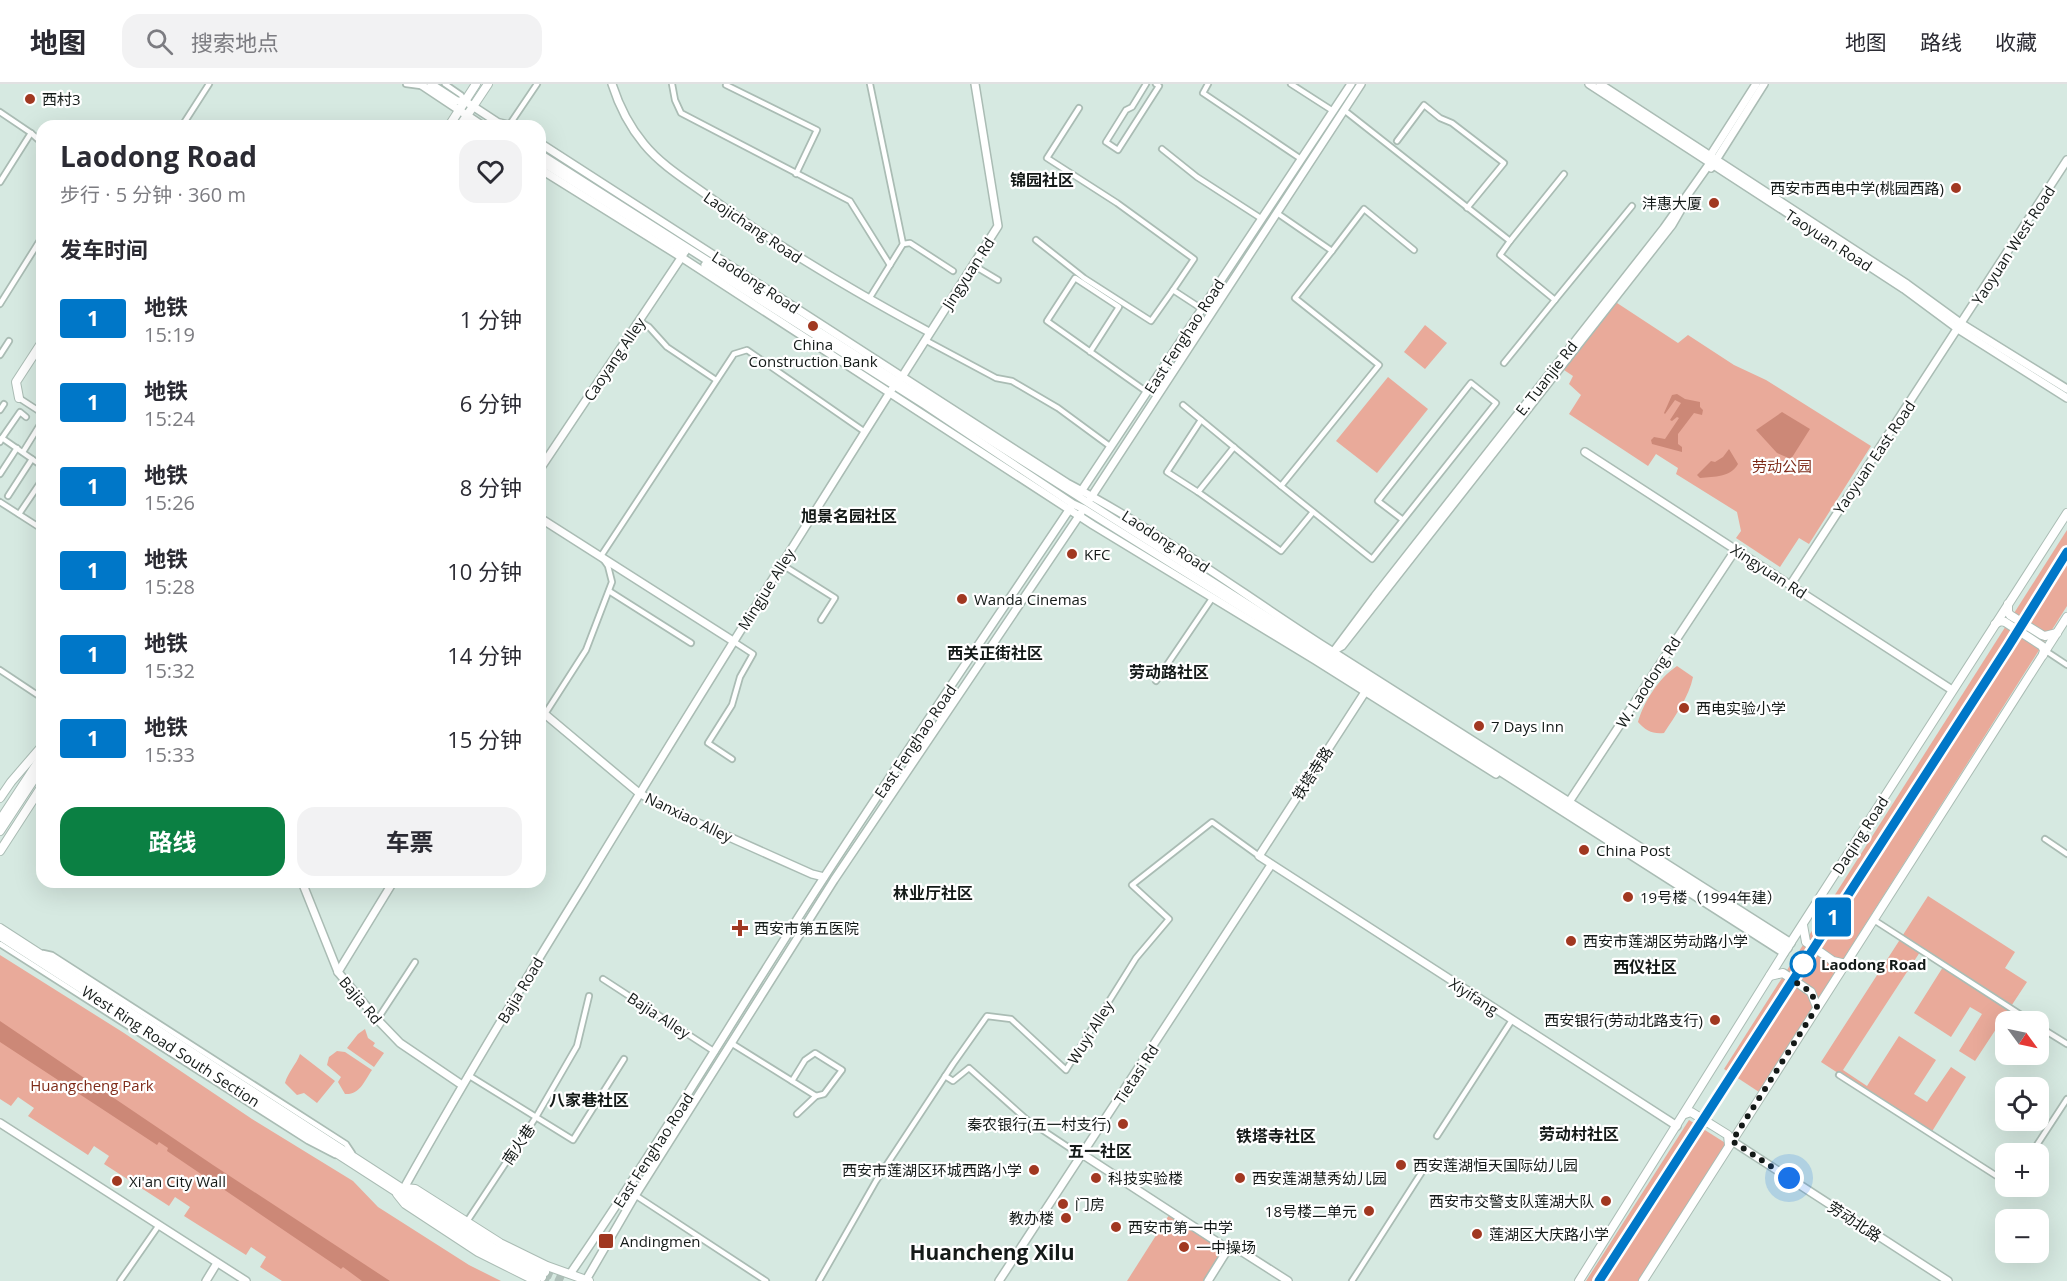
<!DOCTYPE html>
<html lang="zh">
<head>
<meta charset="utf-8">
<style>
	:root { --surface:#fff; --page:#f2f2f3; --text:#2b2b33; --muted:#7c7c81; --line:#e1e1e2; --accent:#0b8043 }
	body { margin:0; font-family:"Open Sans","Noto Sans SC",sans-serif; background:var(--page); color:var(--text); height:100vh; display:flex; flex-direction:column; font-size:22px; white-space:nowrap }
	* { box-sizing:border-box; margin:0 }
	p { font-size:20px; color:var(--muted) }
	.icon { flex:none; width:33px; height:33px; fill:none; stroke:currentColor; stroke-width:2; stroke-linecap:round; stroke-linejoin:round }
	.map { position:relative; flex:1; overflow:hidden }
	.drawer { position:absolute; left:36px; top:36px; width:510px; height:768px; display:flex; flex-direction:column; background:var(--surface); border-radius:18px; box-shadow:0 6px 24px #0002 }
	.drawer>* { flex:none }
	.badge { padding:0 12px; border-radius:4px; font-size:21px; line-height:39px }
	.needle { width:39px; rotate:123deg }
	.fabs { position:absolute; left:1995px; top:927px; display:grid; gap:12px }
	.fabs a { display:grid; place-items:center; width:54px; height:54px; border-radius:12px; background:var(--surface); box-shadow:0 6px 24px #0002; font-size:30px }
	.you { position:absolute; width:30px; height:30px; margin:-15px; border:4px solid #fff; border-radius:50%; background:#1a73e8; box-shadow:0 0 0 9px #1a73e833 }
	.map>.badge { position:absolute; translate:-50% -50%; box-shadow:0 0 0 3px #fff }
	h2 { padding:0 24px; font-size:22px; line-height:54px }
	.round { display:grid; place-items:center; flex:none; width:63px; height:63px; border-radius:18px; background:var(--page) }
	.summary { display:flex; align-items:center; justify-content:space-between; height:102px; padding:0 24px }
	h1 { font-size:28px; font-weight:700; line-height:45px }
	.button { display:flex; gap:12px; margin-top:auto; padding:12px 24px }
	.button a { flex:1; height:69px; border-radius:18px; background:var(--accent); color:#fff; font-size:24px; font-weight:700; line-height:69px; text-align:center }
	.button a+a { background:var(--page); color:var(--text) }
	ul { padding:0; list-style:none }
	li { display:flex; align-items:center; gap:18px; height:84px; padding:0 24px }
	li div { flex:1 }
	li b { display:block; font-size:22px }
	li em { font-style:normal }
	li .badge { min-width:66px; font-weight:700; text-align:center }
	header { display:flex; align-items:center; gap:36px; box-sizing:border-box; height:84px; padding:0 30px; background:var(--surface); border-bottom:2px solid var(--line) }
	header strong { font-size:28px }
	nav { display:flex; gap:33px; margin-inline-start:auto; font-size:21px }
	.search { width:420px; height:54px; background:var(--page); display:flex; align-items:center; gap:15px; box-sizing:border-box; padding:0 21px; border-radius:18px; color:var(--muted); font-size:22px }
	.map>svg:first-child { display:block }
	.green { fill:#e9aa9a }
	.water { fill:#c87 }
	.lines { fill:none; stroke-linecap:round; stroke-linejoin:round }
	.primary-tunnel { stroke:#afc0b9; stroke-width:8; stroke-dasharray:8 4; stroke-linecap:butt }
	.street-casing { stroke:#aabcb4; stroke-width:8 }
	.secondary-casing { stroke:#aabcb4; stroke-width:10 }
	.primary-casing { stroke:#aabcb4; stroke-width:10 }
	.street { stroke:#fff; stroke-width:4.5 }
	.secondary { stroke:#fff; stroke-width:7 }
	.primary { stroke:#fff; stroke-width:8 }
	.line-casing { stroke:#fff; stroke-width:14 }
	.line { stroke:#0077c8; stroke-width:9 }
	.walk { stroke:#141a18; stroke-width:6; stroke-dasharray:0 10.8 }
	.poi-dot { fill:#a13821; stroke:#fff; stroke-width:2 }
	.stop-dot { fill:#fff; stroke:#0077c8; stroke-width:3 }
	.labels { text-anchor:middle; dominant-baseline:central; stroke-width:4.5; stroke-linejoin:round; paint-order:stroke }
	.poi-label { font-size:15px; fill:#141a18; stroke:#fff; text-anchor:start }
	.street-label { font-size:15px; fill:#141a18; stroke:#fff }
	.park-label { font-size:15px; fill:#7e2b19; stroke:#fff }
	.stop-label { font-size:15px; font-weight:bold; fill:#141a18; stroke:#fff; text-anchor:start }
	.neighbourhood-label { font-size:16px; font-weight:bold; fill:#141a18; stroke:#fff }
	.district-label { font-size:21px; font-weight:bold; fill:#141a18; stroke:#fff }
</style>
</head>
<body>
<header>
<strong>地图</strong>
<div class="search"><svg class="icon" aria-label="search" viewBox="0 0 24 24"><circle cx="10" cy="10" r="6"/><path d="M15 15l6 6"/></svg>搜索地点</div>
<nav><a>地图</a><a>路线</a><a>收藏</a></nav>
</header>
<div class="map">
<svg width="2067" height="1197" viewBox="0 0 2067 1197">
	<rect width="100%" height="100%" fill="#d6e9e1"/>
	<!-- green -->
	<g class="green">
		<polygon points="1614,217 1678,259 1688,251 1734,281 1766,296 1871,362 1809,460 1799,454 1780,483 1736,454 1741,447 1737,428 1676,390 1678,384 1656,370 1648,382 1569,330 1581,311 1569,300 1573,292 1564,286"/>
		<polygon points="1425,241 1447,259 1425,285 1404,268"/>
		<polygon points="1388,293 1428,325 1377,389 1336,357"/>
		<polygon points="2067,446 2067,522 1759,1008 1724,985"/>
		<path d="M1677 582 1693 593C1689 613 1675 632 1664 649 1652 650 1646 647 1638 638 1644 617 1659 594 1677 582Z"/>
		<polygon points="1928,812 2015,868 2005,884 2027,898 1975,977 1959,967 1982,930 1970,923 1951,953 1914,929 1943,883 1920,868 1843,986 1867,1002 1899,952 1936,976 1914,1010 1927,1018 1951,983 1966,993 1931,1049 1821,978"/>
		<polygon points="0,871 124,949 252,1035 353,1097 378,1123 469,1181 501,1197 282,1197 260,1183 266,1173 251,1163 246,1171 184,1132 190,1123 175,1113 169,1122 104,1080 109,1072 94,1062 88,1071 28,1032 34,1024 18,1013 11,1022 0,1015"/>
		<polygon points="365,945 368,954 375,959 373,962 384,969 374,983 347,964 358,950"/>
		<path d="M337 967 345 968 372 986C365 996 360 1011 345 1010L338 998 341 993 327 981 329 973Z"/>
		<path d="M300 970 335 997 317 1019 304 1009 297 1011 285 999C288 988 296 981 300 970Z"/>
		<polygon points="1689,1036 1727,1060 1640,1197 1586,1197"/>
		<polygon points="1169,1131 1223,1166 1203,1197 1127,1197"/>
	</g>
	<!-- water -->
	<g class="water">
		<polygon points="1677,310 1685,315 1700,318 1700,323 1703,326 1702,331 1694,329 1678,350 1678,360 1682,363 1682,368 1652,360 1651,356 1654,353 1665,355 1679,334 1677,333 1672,337 1670,336 1681,319 1675,316 1665,330 1664,329 1672,311"/>
		<polygon points="1782,328 1810,345 1791,375 1777,369 1756,346"/>
		<path d="M1729 365 1738 380C1730 394 1715 392 1700 394L1697 391 1711 377 1715 378 1723 373Z"/>
		<polygon points="0,937 213,1081 390,1197 362,1197 343,1183 341,1185 167,1067 168,1064 159,1058 157,1061 0,958"/>
	</g>
	<g class="lines">
		<!-- primary-tunnel -->
		<g class="primary-tunnel">
			<polyline points="545,1188 565,1197"/>
			<polyline points="542,1193 551,1197"/>
		</g>
		<!-- street casing -->
		<g class="street-casing">
			<g id="street">
				<polyline points="406,0 421,2"/>
				<polyline points="445,0 461,11 465,17"/>
				<polyline points="672,0 675,16 681,29 850,117 890,181"/>
				<polyline points="1146,0 1132,23 1126,26 1106,58 1118,66 1159,2 1156,0"/>
				<polyline points="1208,0 1203,9 1301,75"/>
				<polyline points="1291,0 1333,27"/>
				<polyline points="726,1 817,46 796,90"/>
				<polyline points="1079,24 1047,74 1117,119 1194,175 1173,206"/>
				<polyline points="1344,26 1510,157 1500,171 1555,216 1632,122"/>
				<polyline points="0,28 31,49 42,59"/>
				<polyline points="510,40 537,0"/>
				<polyline points="182,42 209,0"/>
				<polyline points="1397,57 1424,21 1440,34 1452,39 1504,79 1467,124"/>
				<polyline points="1162,65 1197,93 1262,135"/>
				<polyline points="0,98 31,49"/>
				<polyline points="1277,129 1332,167 1364,125 1414,166"/>
				<polyline points="1036,156 1084,194 1151,237 1173,206 1202,225"/>
				<polyline points="1510,157 1564,90"/>
				<polyline points="903,160 910,159 953,187"/>
				<polyline points="973,181 998,196"/>
				<polyline points="869,215 903,160 870,0"/>
				<polyline points="0,220 42,153"/>
				<polyline points="639,237 649,243 667,263 716,296"/>
				<polyline points="925,256 996,294 1012,297 1058,324 1111,363"/>
				<polyline points="1090,268 1119,223 1075,194 1047,237 1147,308"/>
				<polyline points="0,271 9,257"/>
				<polyline points="1504,279 1555,216"/>
				<polyline points="19,314 42,329"/>
				<polyline points="1183,321 1281,402 1379,281 1295,214 1332,167"/>
				<polyline points="0,326 4,320"/>
				<polyline points="2,354 20,328 26,333"/>
				<polyline points="0,358 2,354 42,382"/>
				<polyline points="1234,363 1198,408 1281,467 1313,428"/>
				<polyline points="23,368 41,339"/>
				<polyline points="0,390 17,364"/>
				<polyline points="1281,402 1372,475 1496,319 1471,299 1378,417 1403,436"/>
				<polyline points="1198,408 1167,388 1201,336"/>
				<polyline points="8,412 32,375"/>
				<polyline points="0,418 42,445"/>
				<polyline points="19,430 42,396"/>
				<polyline points="781,480 835,514 821,536"/>
				<polyline points="609,507 691,559"/>
				<polyline points="42,525 42,528"/>
				<polyline points="2046,567 2067,581"/>
				<polyline points="0,586 42,614"/>
				<polyline points="1156,597 1213,513"/>
				<polyline points="545,630 586,566 612,498 608,482 601,472 734,270 747,266 865,348"/>
				<polyline points="732,675 708,659 732,621 740,593 753,570 733,557"/>
				<polyline points="2045,755 2067,770"/>
				<polyline points="1874,836 2032,938"/>
				<polyline points="0,860 308,1057 335,1071"/>
				<polyline points="43,869 52,871 346,1060 352,1069"/>
				<polyline points="603,895 715,968"/>
				<polyline points="377,936 415,878"/>
				<polyline points="2038,942 2067,960"/>
				<polyline points="731,959 816,1012 797,1030"/>
				<polyline points="468,991 573,1056 624,975"/>
				<polyline points="1839,991 2006,1098"/>
				<polyline points="945,992 953,997 969,984 1026,1035 1074,1067 1082,1070"/>
				<polyline points="792,997 805,976 815,969 842,986 824,1010 816,1012"/>
				<polyline points="1437,1052 1512,936"/>
				<polyline points="2031,1070 2067,1015"/>
				<polyline points="635,1111 766,1197"/>
				<polyline points="466,1139 536,1033 577,962 589,912"/>
				<polyline points="120,1197 159,1141"/>
				<polyline points="819,1197 876,1097 953,980 987,932 1011,935 1066,986 1136,874 1169,835 1132,801 1212,738 1259,772"/>
				<polyline points="1352,1197 1427,1080"/>
			</g>
		</g>
		<!-- secondary casing -->
		<g class="secondary-casing">
			<g id="secondary">
				<polyline points="420,0 483,42"/>
				<polyline points="431,0 457,17 465,17 503,42"/>
				<path d="M612 0C619 22 629 42 644 60 661 81 686 96 708 112 778 163 853 207 929 248"/>
				<polyline points="1589,0 1835,160 1904,205 1958,245 2067,314"/>
				<polyline points="1600,0 1907,200 1962,240 2067,305"/>
				<polyline points="500,39 513,42"/>
				<path d="M540 59 1067 399C1159 447 1241 509 1327 564 1482 663 1636 762 1791 859"/>
				<polyline points="540,70 1788,864"/>
				<polyline points="540,77 685,168"/>
				<polyline points="1711,84 1764,0"/>
				<polyline points="540,85 681,173 1093,441 1315,576 1496,690"/>
				<polyline points="705,181 925,321 1073,420 1084,425 1327,577 1784,869"/>
				<polyline points="900,296 998,142 975,0"/>
				<polyline points="1585,368 1952,606"/>
				<polyline points="540,385 683,171"/>
				<polyline points="1080,409 1351,0"/>
				<polyline points="1090,415 1361,0"/>
				<polyline points="540,434 733,557"/>
				<polyline points="1791,500 2067,76"/>
				<polyline points="1335,566 1342,562 1672,141 1683,122"/>
				<polyline points="1331,571 1375,512 1664,144 1710,79 1710,72 1756,0"/>
				<polyline points="1367,605 1259,772 1677,1042"/>
				<polyline points="540,626 639,709 671,727 812,790 824,793"/>
				<polyline points="1567,721 1736,465"/>
				<polyline points="302,798 338,888 376,934 400,959 462,1001"/>
				<polyline points="338,888 393,798"/>
				<polyline points="0,1039 246,1197"/>
				<polyline points="1732,1057 1948,1197"/>
				<polyline points="1082,1070 1228,1165 1241,1167 1288,1197"/>
				<path d="M404 1104C461 1002 522 901 584 801 685 634 788 470 892 305"/>
				<path d="M570 1190C659 1061 738 926 823 795 904 670 988 547 1071 423"/>
				<polyline points="586,1196 633,1115 834,796 1081,429"/>
				<polyline points="206,1197 217,1179"/>
				<polyline points="999,1197 1271,781"/>
				<polyline points="1208,1197 1228,1165"/>
			</g>
		</g>
		<!-- primary casing -->
		<g class="primary-casing">
			<g id="primary">
				<polyline points="449,42 476,0"/>
				<polyline points="460,42 488,0"/>
				<polyline points="19,314 16,298 42,258"/>
				<polyline points="2008,520 2008,528 2010,531 2042,551 2045,552 2057,549"/>
				<polyline points="1995,540 2001,537 2005,538 2042,562 2044,566 2043,571"/>
				<polyline points="0,714 11,698 42,662"/>
				<polyline points="0,736 42,672"/>
				<polyline points="0,747 42,683"/>
				<polyline points="0,767 42,702"/>
				<polyline points="1803,841 1806,858 1833,877 1846,880"/>
				<polyline points="0,844 494,1164 545,1188"/>
				<polyline points="0,852 491,1169 542,1193"/>
				<polyline points="1770,892 1783,889 1811,908 1817,923"/>
				<polyline points="1685,1030 1691,1028 1728,1051 1729,1061"/>
				<polyline points="405,1104 415,1105 500,1159 547,1182 589,1197"/>
				<polyline points="397,1110 405,1120 478,1168 536,1197"/>
				<polyline points="1579,1197 1784,869 2067,429"/>
				<polyline points="1643,1197 2067,533"/>
			</g>
		</g>
		<!-- street -->
		<use href="#street" class="street"/>
		<!-- secondary -->
		<use href="#secondary" class="secondary"/>
		<!-- primary -->
		<use href="#primary" class="primary"/>
	</g>
	<g class="lines">
		<!-- line casing -->
		<g class="line-casing">
			<polyline id="line" points="1599,1197 2008,563 2067,468"/>
		</g>
		<!-- line -->
		<use href="#line" class="line"/>
		<!-- walk -->
		<polyline class="walk" points="1789,1094 1732,1057 1817,923 1811,908 1797,899 1803,880"/>
	</g>
	<!-- markers -->
	<g class="poi-dot">
		<circle cx="30" cy="15" r="6"/>
		<circle cx="1956" cy="104" r="6"/>
		<circle cx="1714" cy="119" r="6"/>
		<circle cx="813" cy="242" r="6"/>
		<circle cx="1072" cy="470" r="6"/>
		<circle cx="962" cy="515" r="6"/>
		<circle cx="1684" cy="624" r="6"/>
		<circle cx="1479" cy="642" r="6"/>
		<circle cx="1584" cy="766" r="6"/>
		<circle cx="1628" cy="813" r="6"/>
		<path d="M737 835h6v6h6v6h-6v6h-6v-6h-6v-6h6z"/>
		<circle cx="1571" cy="857" r="6"/>
		<circle cx="1715" cy="936" r="6"/>
		<circle cx="1123" cy="1040" r="6"/>
		<circle cx="1401" cy="1081" r="6"/>
		<circle cx="1034" cy="1086" r="6"/>
		<circle cx="1096" cy="1094" r="6"/>
		<circle cx="1240" cy="1094" r="6"/>
		<circle cx="117" cy="1097" r="6"/>
		<circle cx="1606" cy="1117" r="6"/>
		<circle cx="1063" cy="1120" r="6"/>
		<circle cx="1369" cy="1127" r="6"/>
		<circle cx="1066" cy="1134" r="6"/>
		<circle cx="1116" cy="1143" r="6"/>
		<circle cx="1477" cy="1150" r="6"/>
		<rect x="598" y="1149" width="16" height="16" rx="3"/>
		<circle cx="1184" cy="1163" r="6"/>
	</g>
	<circle class="stop-dot" cx="1803" cy="880" r="12"/>
	<g class="labels">
		<!-- poi labels -->
		<g class="poi-label">
			<text x="42" y="15">西村3</text>
			<text x="1944" y="104" text-anchor="end">西安市西电中学(桃园西路)</text>
			<text x="1702" y="119" text-anchor="end">沣惠大厦</text>
			<text x="813" y="260" text-anchor="middle">China<tspan x="813" dy="17">Construction Bank</tspan></text>
			<text x="1084" y="470">KFC</text>
			<text x="974" y="515">Wanda Cinemas</text>
			<text x="1696" y="624">西电实验小学</text>
			<text x="1491" y="642">7 Days Inn</text>
			<text x="1596" y="766">China Post</text>
			<text x="1640" y="813">19号楼（1994年建）</text>
			<text x="754" y="844">西安市第五医院</text>
			<text x="1583" y="857">西安市莲湖区劳动路小学</text>
			<text x="1703" y="936" text-anchor="end">西安银行(劳动北路支行)</text>
			<text x="1111" y="1040" text-anchor="end">秦农银行(五一村支行)</text>
			<text x="1413" y="1081">西安莲湖恒天国际幼儿园</text>
			<text x="1022" y="1086" text-anchor="end">西安市莲湖区环城西路小学</text>
			<text x="1108" y="1094">科技实验楼</text>
			<text x="1252" y="1094">西安莲湖慧秀幼儿园</text>
			<text x="129" y="1097">Xi'an City Wall</text>
			<text x="1594" y="1117" text-anchor="end">西安市交警支队莲湖大队</text>
			<text x="1075" y="1120">门房</text>
			<text x="1357" y="1127" text-anchor="end">18号楼二单元</text>
			<text x="1054" y="1134" text-anchor="end">教办楼</text>
			<text x="1128" y="1143">西安市第一中学</text>
			<text x="1489" y="1150">莲湖区大庆路小学</text>
			<text x="620" y="1157">Andingmen</text>
			<text x="1196" y="1163">一中操场</text>
		</g>
		<!-- street labels -->
		<g class="street-label">
			<text transform="translate(753 143) rotate(34)">Laojichang Road</text>
			<text transform="translate(1829 156) rotate(33)">Taoyuan Road</text>
			<text transform="translate(2013 161) rotate(-57)">Yaoyuan West Road</text>
			<text transform="translate(968 189) rotate(-57)">Jingyuan Rd</text>
			<text transform="translate(756 198) rotate(33)">Laodong Road</text>
			<text transform="translate(1184 252) rotate(-57)">East Fenghao Road</text>
			<text transform="translate(614 275) rotate(-56)">Caoyang Alley</text>
			<text transform="translate(1546 294) rotate(-52)">E. Tuanjie Rd</text>
			<text transform="translate(1874 373) rotate(-56)">Yaoyuan East Road</text>
			<text transform="translate(1166 457) rotate(33)">Laodong Road</text>
			<text transform="translate(1769 487) rotate(33)">Xingyuan Rd</text>
			<text transform="translate(766 505) rotate(-58)">Mingjue Alley</text>
			<text transform="translate(1648 598) rotate(-57)">W. Laodong Rd</text>
			<text transform="translate(915 657) rotate(-56)">East Fenghao Road</text>
			<text transform="translate(1312 689) rotate(-57)">铁塔寺路</text>
			<text transform="translate(689 733) rotate(26)">Nanxiao Alley</text>
			<text transform="translate(1860 751) rotate(-57)">Daqing Road</text>
			<text transform="translate(520 906) rotate(-59)">Bajia Road</text>
			<text transform="translate(1474 912) rotate(33)">Xiyifang</text>
			<text transform="translate(361 916) rotate(50)">Bajia Rd</text>
			<text transform="translate(659 931) rotate(33)">Bajia Alley</text>
			<text transform="translate(1090 948) rotate(-58)">Wuyi Alley</text>
			<text transform="translate(171 962) rotate(33)">West Ring Road South Section</text>
			<text transform="translate(1136 990) rotate(-57)">Tietasi Rd</text>
			<text transform="translate(518 1060) rotate(-56)">南火巷</text>
			<text transform="translate(653 1066) rotate(-57)">East Fenghao Road</text>
			<text transform="translate(1855 1137) rotate(33)">劳动北路</text>
		</g>
		<!-- park labels -->
		<g class="park-label">
			<text x="1782" y="382">劳动公园</text>
			<text x="92" y="1001">Huangcheng Park</text>
		</g>
		<!-- stop labels -->
		<g class="stop-label">
			<text x="1821" y="880">Laodong Road</text>
		</g>
		<!-- neighbourhood labels -->
		<g class="neighbourhood-label">
			<text x="1042" y="96">锦园社区</text>
			<text x="849" y="432">旭景名园社区</text>
			<text x="995" y="569">西关正街社区</text>
			<text x="1169" y="588">劳动路社区</text>
			<text x="933" y="809">林业厅社区</text>
			<text x="1645" y="883">西仪社区</text>
			<text x="589" y="1016">八家巷社区</text>
			<text x="1579" y="1050">劳动村社区</text>
			<text x="1276" y="1052">铁塔寺社区</text>
			<text x="1100" y="1067">五一社区</text>
		</g>
		<!-- district labels -->
		<g class="district-label">
			<text x="992" y="1168">Huancheng Xilu</text>
		</g>
	</g>
</svg>
<div class="fabs">
<a><svg class="needle" viewBox="-14 -14 28 28"><path d="M0-13l5 13h-10z" fill="#e53935"/><path d="M0 13l5-13h-10z" fill="#7c7c81"/></svg></a>
<a><svg class="icon" aria-label="locate" viewBox="0 0 24 24"><circle cx="12" cy="12" r="6"/><path d="M12 2v4M12 18v4M2 12h4M18 12h4"/></svg></a>
<a>+</a>
<a>−</a>
</div>
<div class="you" style="left:1789px;top:1094px"></div>
<b class="badge" style="left:1833px;top:833px;background:#0077c8;color:#fff">1</b>
<section class="drawer">
<div class="summary"><div><h1>Laodong Road</h1><p>步行 · 5 分钟 · 360 m</p></div><a class="round"><svg class="icon" aria-label="heart" viewBox="0 0 24 24"><path d="M12 20l-8-8c-3-5 5-10 8-4 3-6 11-1 8 4z"/></svg></a></div>
<h2>发车时间</h2>
<ul>
<li><span class="badge" style="background:#0077c8;color:#fff">1</span><div><b>地铁</b><p>15:19</p></div><em>1 分钟</em></li>
<li><span class="badge" style="background:#0077c8;color:#fff">1</span><div><b>地铁</b><p>15:24</p></div><em>6 分钟</em></li>
<li><span class="badge" style="background:#0077c8;color:#fff">1</span><div><b>地铁</b><p>15:26</p></div><em>8 分钟</em></li>
<li><span class="badge" style="background:#0077c8;color:#fff">1</span><div><b>地铁</b><p>15:28</p></div><em>10 分钟</em></li>
<li><span class="badge" style="background:#0077c8;color:#fff">1</span><div><b>地铁</b><p>15:32</p></div><em>14 分钟</em></li>
<li><span class="badge" style="background:#0077c8;color:#fff">1</span><div><b>地铁</b><p>15:33</p></div><em>15 分钟</em></li>
</ul>
<div class="button"><a>路线</a><a>车票</a></div>
</section>
</div>
</body>
</html>
